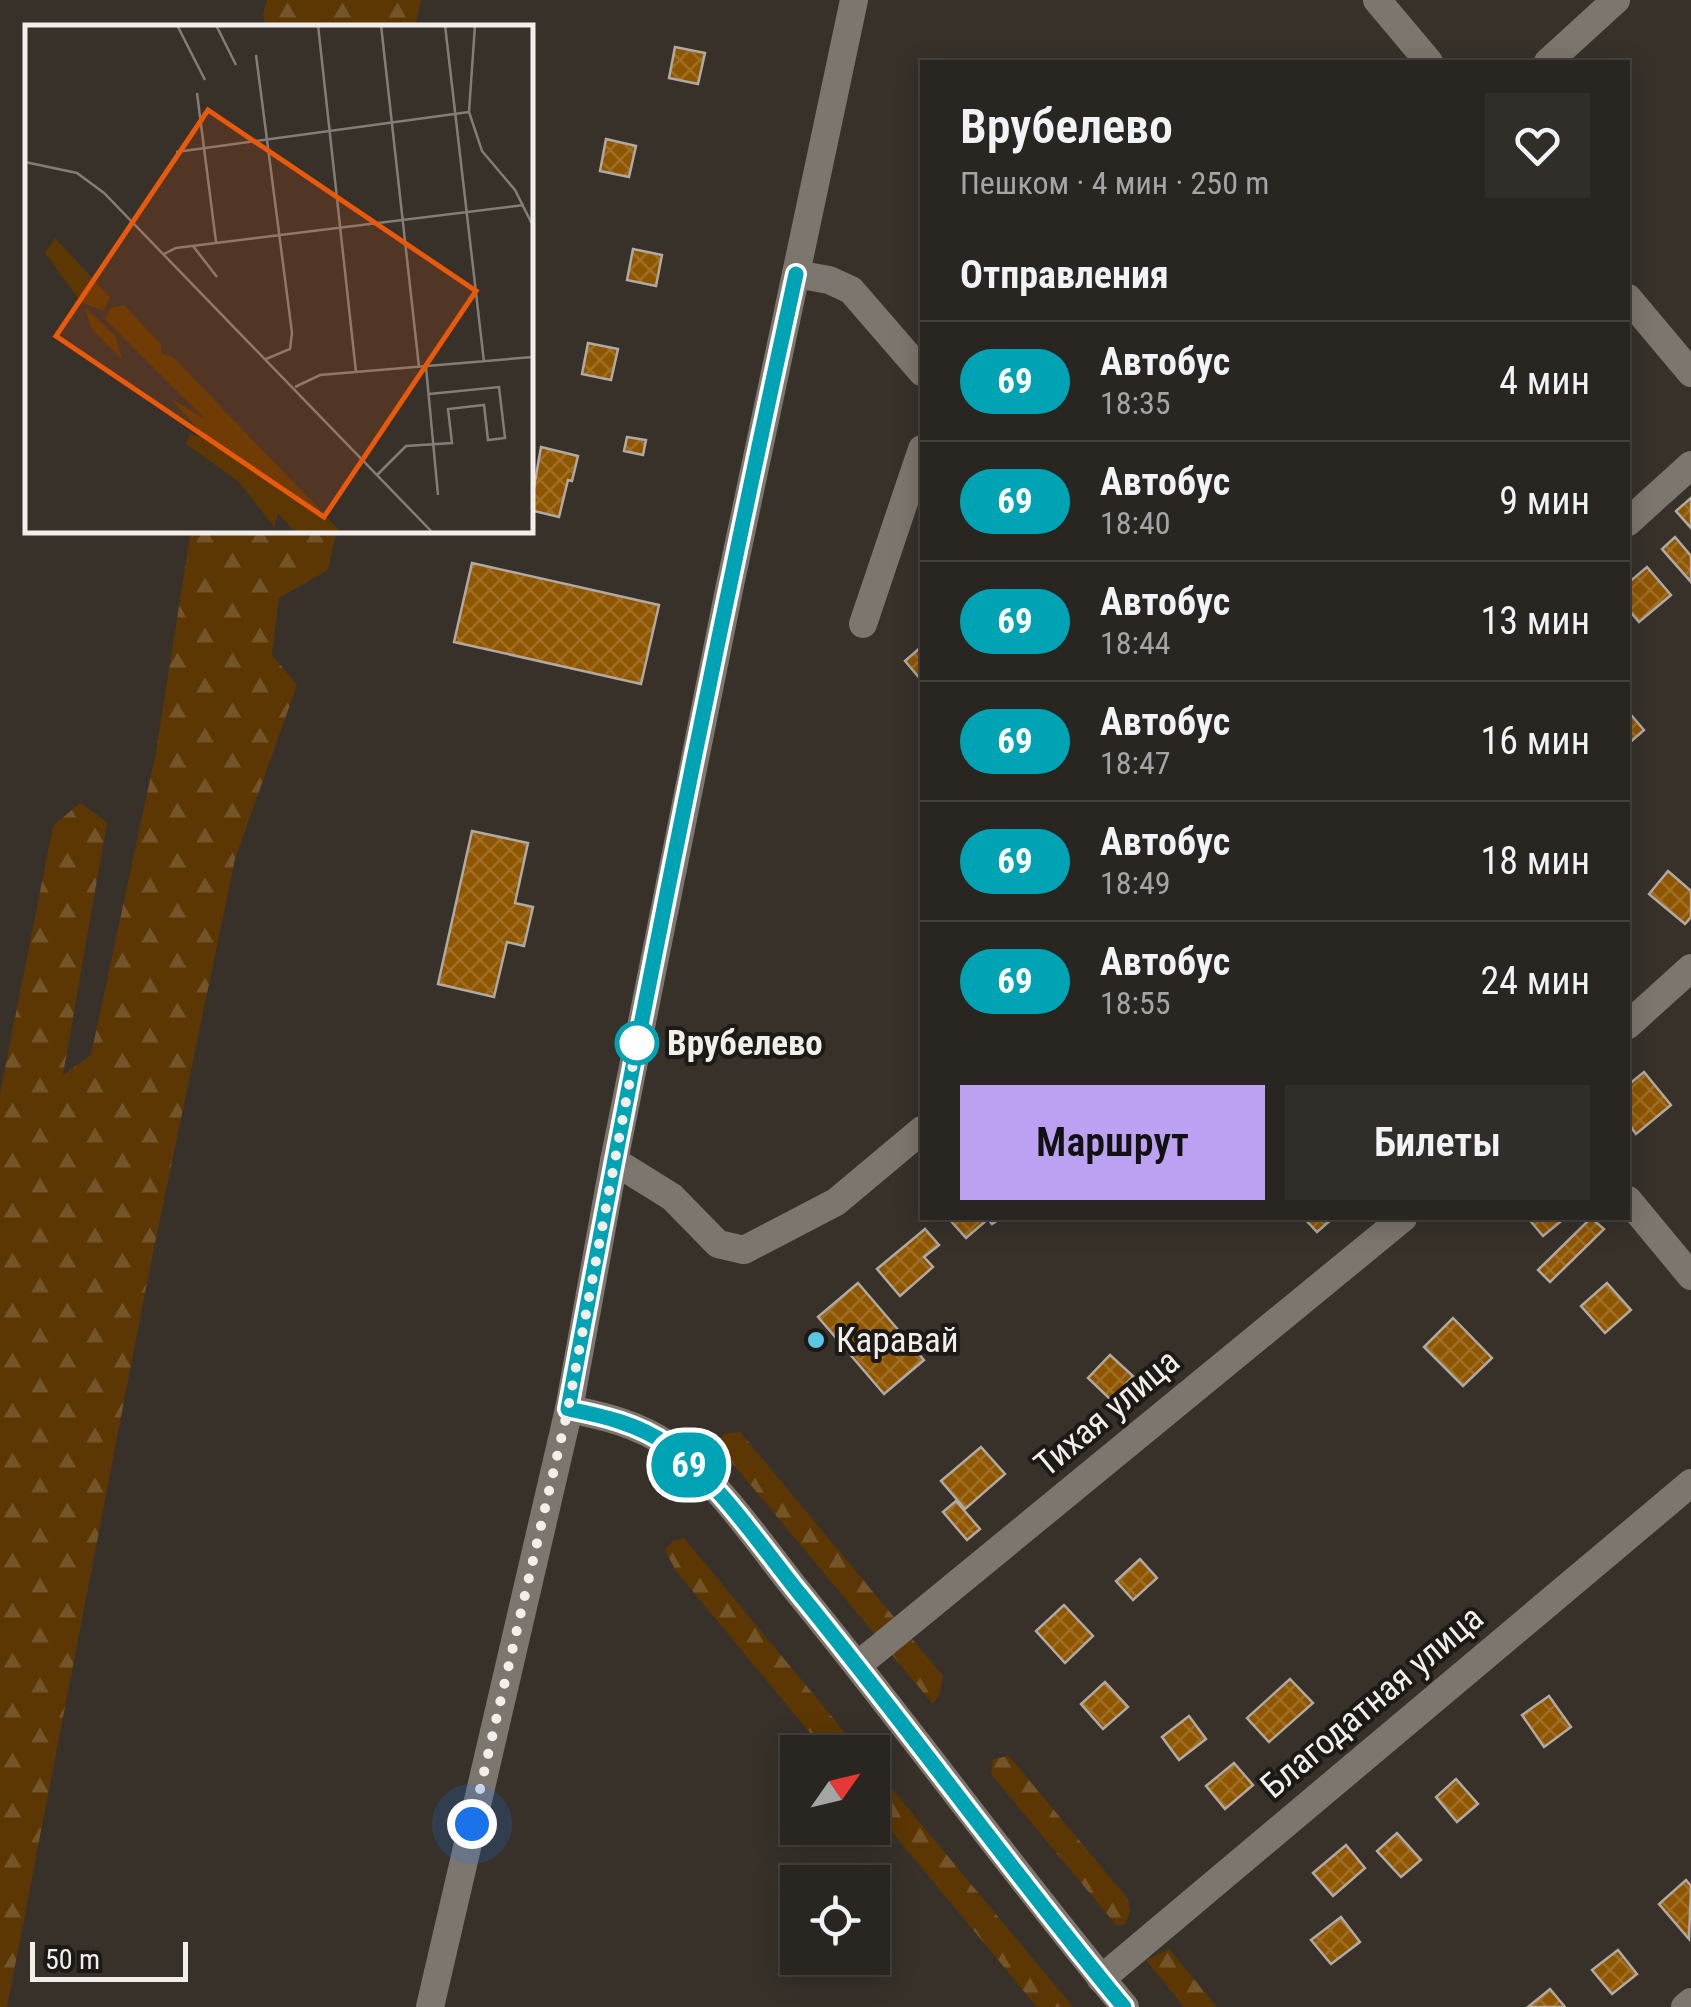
<!DOCTYPE html>
<html lang="ru">
<head>
<meta charset="utf-8">
<style>
	:root { --surface:#292520; --page:#312d29; --text:#f1f3f6; --muted:#a5a5a5; --line:#45423e; --accent:#bca0f2 }
	body { margin:0; font-family:"Roboto Condensed",sans-serif; background:var(--page); color:var(--text); height:100vh; display:flex; flex-direction:column; font-size:38px; white-space:nowrap }
	* { box-sizing:border-box; margin:0 }
	p { font-size:32px; color:var(--muted) }
	.icon { flex:none; width:55px; height:55px; fill:none; stroke:currentColor; stroke-width:2; stroke-linecap:round; stroke-linejoin:round }
	.map { position:relative; flex:1; overflow:hidden }
	.drawer { position:absolute; left:920px; top:60px; width:710px; height:1160px; display:flex; flex-direction:column; background:var(--surface); border-radius:0px; box-shadow:0 5px 25px #0003,0 0 0 2px var(--line) }
	.drawer>* { flex:none }
	.badge { padding:0 20px; border-radius:32px; font-size:35px; line-height:65px }
	.needle { width:65px; rotate:56deg }
	.controls { position:absolute; left:780px; top:1735px; display:grid; gap:20px }
	.controls a { display:grid; place-items:center; width:110px; height:110px; border-radius:0px; background:var(--surface); box-shadow:0 5px 25px #0003,0 0 0 2px var(--line); font-size:50px }
	.scale { position:absolute; left:30px; bottom:25px; width:158px; box-sizing:border-box; padding-left:10px; border:5px solid #f2eeea; border-top:0; font-size:28px; line-height:35px; white-space:nowrap; color:#f2eeea; -webkit-text-stroke:8px #1c1916; paint-order:stroke }
	.you { position:absolute; width:50px; height:50px; margin:-25px; border:8px solid #fff; border-radius:50%; background:#1a73e8; box-shadow:0 0 0 15px #1a73e833 }
	.map>.badge { position:absolute; translate:-50% -50%; box-shadow:0 0 0 5px #fff }
	h2 { padding:0 40px; font-size:38px; line-height:90px }
	.round { display:grid; place-items:center; flex:none; width:105px; height:105px; border-radius:0px; background:var(--page) }
	.summary { display:flex; align-items:center; justify-content:space-between; height:170px; padding:0 40px }
	h1 { font-size:48px; font-weight:600; line-height:75px }
	.action { display:flex; gap:20px; margin-top:auto; padding:20px 40px }
	.action a { flex:1; height:115px; border-radius:0px; background:var(--accent); color:#111; font-size:40px; font-weight:600; line-height:115px; text-align:center }
	.action a+a { background:var(--page); color:var(--text) }
	ul { padding:0; list-style:none }
	li { display:flex; align-items:center; gap:30px; height:120px; padding:0 40px; border-top:2px solid var(--line) }
	li div { flex:1 }
	li b { display:block; font-size:38px }
	li em { font-style:normal }
	li .badge { min-width:110px; font-weight:700; text-align:center }
	.map>svg:first-child { display:block }
	.forest { fill:url(#forest-firs) }
	.building { fill:url(#building-cross-hatch); stroke:#b1a9a2; stroke-width:2.5 }
	.lines { fill:none; stroke-linecap:round; stroke-linejoin:round }
	.minor { stroke:#7d766f; stroke-width:28 }
	.line-casing { stroke:#fff; stroke-width:22 }
	.line { stroke:#00a3b4; stroke-width:15 }
	.walk { stroke:#f2eeea; stroke-width:10; stroke-dasharray:0 18 }
	.stop-dot { fill:#fff; stroke:#00a3b4; stroke-width:5 }
	.poi-dot { fill:#59c8e4; stroke:#1c1916; stroke-width:4 }
	.labels { text-anchor:middle; dominant-baseline:central; stroke-width:8; stroke-linejoin:round; paint-order:stroke }
	.stop-label { font-size:35px; font-weight:bold; fill:#f2eeea; stroke:#1c1916; text-anchor:start }
	.poi-label { font-size:35px; fill:#f2eeea; stroke:#1c1916; text-anchor:start }
	.street-label { font-size:35px; fill:#f2eeea; stroke:#1c1916 }
	.inset-road { fill:none; stroke:#827d77; stroke-width:2.5 }
	.view { fill:#e8590c; fill-opacity:0.15; stroke:#e8590c; stroke-width:5 }
	.inset-edge { fill:none; stroke:#f2eeea; stroke-width:5 }
</style>
</head>
<body>
<div class="map">
<svg width="1691" height="2007" viewBox="0 0 1691 2007">
	<defs>
		<pattern id="forest-firs" width="22" height="20" patternUnits="userSpaceOnUse" patternTransform="scale(2.5)"><rect width="22" height="20" fill="#5c3704"/><path d="M5 1l3.5 6h-7zM16 11l3.5 6h-7z" fill="#745429"/></pattern>
		<pattern id="building-cross-hatch" width="8" height="8" patternUnits="userSpaceOnUse" patternTransform="scale(2.5)"><rect width="8" height="8" fill="#8f5600"/><path d="M0 0l8 8M0 8l8-8" fill="none" stroke="#9f6f25"/></pattern>
	</defs>
	<rect width="100%" height="100%" fill="#37312a"/>
	<!-- forest -->
	<g class="forest">
		<polygon points="267,0 421,0 415,27 266,27 263,15"/>
		<polygon points="191,530 337,530 328,570 279,598 272,655 297,685 235,859 148,1277 7,2007 0,2007 0,1094 53,826 80,803 107,822 63,1075 91,1055 156,752"/>
		<polygon points="740,1432 943,1676 940,1693 933,1704 720,1448 723,1434"/>
		<polygon points="684,1538 861,1752 826,1752 676,1571 665,1550 673,1541"/>
		<polygon points="1009,1756 1128,1899 1130,1911 1125,1924 1117,1926 991,1774 993,1759"/>
		<polygon points="872,1766 873,1766 1073,2007 1037,2007 873,1809"/>
		<polygon points="1169,1949 1217,2007 1184,2007 1146,1960"/>
	</g>
	<!-- building -->
	<g class="building">
		<polygon points="675,47 705,53 698,84 669,78"/>
		<polygon points="606,139 636,146 629,177 600,171"/>
		<polygon points="633,249 662,255 656,286 627,280"/>
		<polygon points="588,343 618,349 611,380 582,374"/>
		<polygon points="627,437 646,440 643,455 624,451"/>
		<polygon points="541,447 578,456 572,481 568,480 559,517 530,510"/>
		<polygon points="1691,498 1691,528 1676,511"/>
		<polygon points="1675,537 1691,556 1691,582 1662,549"/>
		<polygon points="472,563 659,605 641,684 454,642"/>
		<polygon points="1647,567 1671,595 1639,622 1628,609 1628,583"/>
		<polygon points="921,647 922,649 922,681 905,661"/>
		<polygon points="1632,716 1644,730 1628,744 1628,720"/>
		<polygon points="472,831 528,843 515,903 533,907 524,946 507,942 494,997 438,984"/>
		<polygon points="1668,871 1691,891 1691,917 1685,924 1649,894"/>
		<polygon points="1644,1072 1671,1105 1636,1134 1628,1123 1628,1085"/>
		<polygon points="954,1218 1001,1218 992,1224 988,1219 966,1238 950,1220"/>
		<polygon points="1304,1218 1333,1218 1317,1232"/>
		<polygon points="1528,1218 1565,1218 1543,1236"/>
		<polygon points="1591,1218 1604,1229 1550,1282 1538,1270"/>
		<polygon points="925,1229 939,1245 924,1257 933,1267 900,1296 877,1269"/>
		<polygon points="858,1283 924,1360 884,1394 818,1317"/>
		<polygon points="1607,1283 1631,1310 1605,1333 1581,1306"/>
		<polygon points="1453,1318 1492,1358 1463,1386 1424,1347"/>
		<polygon points="1110,1355 1133,1376 1111,1400 1088,1378"/>
		<polygon points="981,1447 1005,1474 965,1509 941,1481"/>
		<polygon points="956,1501 980,1529 967,1540 943,1512"/>
		<polygon points="1140,1559 1157,1578 1133,1600 1116,1581"/>
		<polygon points="1064,1605 1093,1636 1065,1663 1036,1631"/>
		<polygon points="1290,1679 1313,1703 1269,1742 1247,1718"/>
		<polygon points="1105,1682 1128,1707 1103,1729 1081,1704"/>
		<polygon points="1549,1696 1571,1727 1544,1747 1522,1715"/>
		<polygon points="1189,1716 1206,1739 1179,1760 1162,1737"/>
		<polygon points="1234,1763 1253,1785 1225,1809 1206,1786"/>
		<polygon points="1456,1779 1478,1804 1457,1822 1436,1797"/>
		<polygon points="1397,1833 1421,1860 1401,1877 1377,1851"/>
		<polygon points="1346,1845 1365,1868 1333,1896 1313,1873"/>
		<polygon points="1686,1880 1691,1886 1689,1939 1659,1904"/>
		<polygon points="1341,1917 1360,1942 1331,1964 1311,1940"/>
		<polygon points="1618,1950 1637,1974 1612,1994 1592,1970"/>
		<polygon points="1550,1989 1565,2007 1528,2007"/>
	</g>
	<g class="lines">
		<!-- minor -->
		<g class="minor">
			<polyline points="1377,0 1429,62"/>
			<polyline points="1548,62 1616,0"/>
			<polyline points="796,274 829,280 851,290 922,372"/>
			<polyline points="1628,298 1691,373"/>
			<polyline points="1628,522 1691,465"/>
			<polyline points="863,624 922,449"/>
			<polyline points="1628,1025 1691,968"/>
			<polyline points="614,1161 672,1197 718,1244 744,1250 836,1202 922,1130"/>
			<polyline points="1628,1200 1691,1276"/>
			<path d="M569 1409C604 1416 638 1424 668 1445 716 1478 762 1547 799 1593 910 1729 1013 1872 1125 2007"/>
			<polyline points="858,1665 1403,1218"/>
			<polyline points="1101,1979 1691,1483"/>
			<polyline points="430,2007 569,1409 614,1161 730,585 854,0"/>
			<polyline points="1685,2007 1691,2002"/>
		</g>
	</g>
	<g class="lines">
		<!-- line casing -->
		<g class="line-casing">
			<path id="line" d="M796 274C714 651 638 1030 568 1409 604 1416 638 1424 668 1445 716 1479 762 1547 799 1593 910 1729 1012 1872 1124 2007"/>
		</g>
		<!-- line -->
		<use href="#line" class="line"/>
		<!-- walk -->
		<polyline class="walk" points="472,1824 568,1409 637,1043"/>
	</g>
	<!-- markers -->
	<circle class="stop-dot" cx="637" cy="1043" r="20"/>
	<circle class="poi-dot" cx="816" cy="1340" r="10"/>
	<g class="labels">
		<!-- stop labels -->
		<g class="stop-label">
			<text x="667" y="1043">Врубелево</text>
		</g>
		<!-- poi labels -->
		<g class="poi-label">
			<text x="836" y="1340">Каравай</text>
		</g>
		<!-- street labels -->
		<g class="street-label">
			<text transform="translate(1107 1413) rotate(-40)">Тихая улица</text>
			<text transform="translate(1372 1702) rotate(-40)">Благодатная улица</text>
		</g>
	</g>
	<!-- overview -->
	<g transform="translate(25 25)">
		<rect width="508" height="508" fill="#37312a"/>
		<path d="M30 213 85 272 78 286 56 277 20 228ZM99 280 136 319V328L149 333 316 507H270L253 488 249 502 214 457 161 419 165 409 182 414 145 373 180 394 80 294 85 283ZM60 282 91 312 97 335 66 303Z" fill="#5c3704"/>
		<path class="inset-road" d="M152 0 180 55M191 0 211 40M293 0 331 347M356 0 394 342M420 0 459 337M450 0 444 87 457 126 490 165 508 201M231 30 267 308 265 324 241 334M172 68 191 217M151 127 444 87M0 137 52 148 79 168 408 508M168 221 192 252M139 229 151 223 499 180M401 342 413 470M270 362 295 350 508 332M352 450 381 421 427 418 423 384 459 380 463 415 480 413 474 362 404 369"/>
		<path class="view" d="M183 85 451 266 299 492 31 311Z"/>
		<rect width="508" height="508" class="inset-edge"/>
	</g>
</svg>
<div class="controls">
<a><svg class="needle" viewBox="-14 -14 28 28"><path d="M0-13l5 13h-10z" fill="#e53935"/><path d="M0 13l5-13h-10z" fill="#a5a5a5"/></svg></a>
<a><svg class="icon" aria-label="locate" viewBox="0 0 24 24"><circle cx="12" cy="12" r="6"/><path d="M12 2v4M12 18v4M2 12h4M18 12h4"/></svg></a>
</div>
<div class="scale">50 m</div>
<div class="you" style="left:472px;top:1824px"></div>
<b class="badge" style="left:689px;top:1465px;background:#00a3b4;color:#fff">69</b>
<section class="drawer">
<div class="summary"><div><h1>Врубелево</h1><p>Пешком · 4 мин · 250 m</p></div><a class="round"><svg class="icon" aria-label="heart" viewBox="0 0 24 24"><path d="M12 20l-8-8c-3-5 5-10 8-4 3-6 11-1 8 4z"/></svg></a></div>
<h2>Отправления</h2>
<ul>
<li><span class="badge" style="background:#00a3b4;color:#fff">69</span><div><b>Автобус</b><p>18:35</p></div><em>4 мин</em></li>
<li><span class="badge" style="background:#00a3b4;color:#fff">69</span><div><b>Автобус</b><p>18:40</p></div><em>9 мин</em></li>
<li><span class="badge" style="background:#00a3b4;color:#fff">69</span><div><b>Автобус</b><p>18:44</p></div><em>13 мин</em></li>
<li><span class="badge" style="background:#00a3b4;color:#fff">69</span><div><b>Автобус</b><p>18:47</p></div><em>16 мин</em></li>
<li><span class="badge" style="background:#00a3b4;color:#fff">69</span><div><b>Автобус</b><p>18:49</p></div><em>18 мин</em></li>
<li><span class="badge" style="background:#00a3b4;color:#fff">69</span><div><b>Автобус</b><p>18:55</p></div><em>24 мин</em></li>
</ul>
<div class="action"><a>Маршрут</a><a>Билеты</a></div>
</section>
</div>
</body>
</html>
